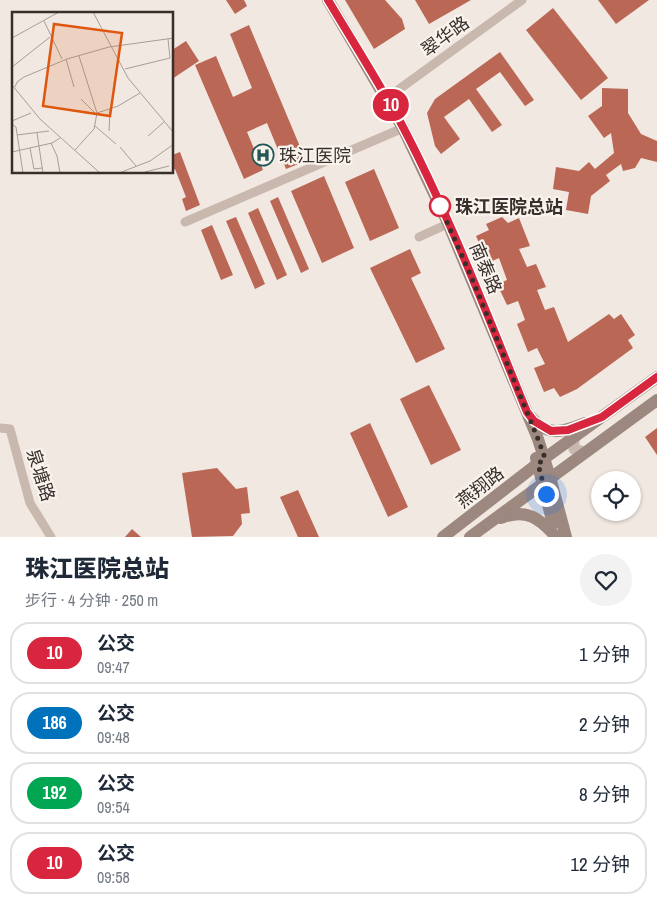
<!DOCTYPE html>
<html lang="zh">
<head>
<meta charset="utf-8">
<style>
	:root { --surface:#fff; --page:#f2f2f3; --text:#1f2937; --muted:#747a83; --line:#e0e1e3 }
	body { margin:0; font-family:"Archivo Narrow","Noto Sans SC",sans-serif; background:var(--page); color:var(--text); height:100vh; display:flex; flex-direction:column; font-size:19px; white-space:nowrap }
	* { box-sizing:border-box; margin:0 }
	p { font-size:16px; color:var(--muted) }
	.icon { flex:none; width:28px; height:28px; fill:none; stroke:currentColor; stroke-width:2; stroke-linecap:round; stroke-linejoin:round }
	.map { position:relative; height:537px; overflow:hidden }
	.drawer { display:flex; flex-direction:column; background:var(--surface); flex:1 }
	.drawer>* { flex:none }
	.badge { padding:0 10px; border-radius:16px; font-size:18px; line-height:32px }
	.buttons { position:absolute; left:591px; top:471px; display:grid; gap:10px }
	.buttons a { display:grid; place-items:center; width:50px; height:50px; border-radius:50%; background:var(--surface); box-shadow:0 1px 4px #0004; font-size:25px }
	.you { position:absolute; width:25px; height:25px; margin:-12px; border:4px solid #fff; border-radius:50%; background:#1a73e8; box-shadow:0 0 0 8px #1a73e833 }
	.map>.badge { position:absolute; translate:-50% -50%; box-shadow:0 0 0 2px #fff }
	.round { display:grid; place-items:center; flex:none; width:52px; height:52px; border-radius:26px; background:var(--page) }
	.overview { display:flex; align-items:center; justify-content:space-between; height:85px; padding:0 25px }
	h1 { font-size:24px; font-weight:800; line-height:38px }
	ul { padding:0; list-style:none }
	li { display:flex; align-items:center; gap:15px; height:62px; margin:0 10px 8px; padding:0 15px; border:2px solid var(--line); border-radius:20px }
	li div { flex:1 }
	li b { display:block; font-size:19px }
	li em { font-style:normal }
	li .badge { min-width:55px; font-weight:700; text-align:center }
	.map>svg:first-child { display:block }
	.building { fill:#bb6755 }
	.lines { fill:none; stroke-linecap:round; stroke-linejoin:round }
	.minor { stroke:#c9b8ae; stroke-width:9 }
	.tertiary { stroke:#c9b8ae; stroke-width:11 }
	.secondary { stroke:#9c887f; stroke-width:12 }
	.line-casing { stroke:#fff; stroke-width:11 }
	.line { stroke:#d7263d; stroke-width:8 }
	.walk { stroke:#382e2b; stroke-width:5; stroke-dasharray:0 9 }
	.stop-dot { fill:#fff; stroke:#d7263d; stroke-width:2.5 }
	.labels { text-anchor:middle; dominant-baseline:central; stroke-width:4.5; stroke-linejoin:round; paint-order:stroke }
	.street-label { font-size:18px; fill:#382e2b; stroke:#f9f3ed }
	.poi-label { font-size:18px; fill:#382e2b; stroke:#f9f3ed; text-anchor:start }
	.stop-label { font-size:18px; font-weight:bold; fill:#382e2b; stroke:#f9f3ed; text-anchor:start }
	.inset-road { fill:none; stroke:#a79e98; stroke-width:1 }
	.view { fill:#df570e; fill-opacity:0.15; stroke:#df570e; stroke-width:2.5 }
	.inset-edge { fill:none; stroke:#382e2b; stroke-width:2.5 }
</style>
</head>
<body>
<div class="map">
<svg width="657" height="537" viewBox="0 0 657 537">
	<rect width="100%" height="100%" fill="#f1e8e1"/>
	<!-- building -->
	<g class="building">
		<polygon points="226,0 244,0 247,6 235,14"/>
		<polygon points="345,0 385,0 402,19 405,29 374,49"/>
		<polygon points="415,0 471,0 429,24"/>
		<polygon points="598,0 649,0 616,24"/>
		<polygon points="553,8 608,78 581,100 526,30"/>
		<polygon points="249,25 306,161 286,169 267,123 247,132 263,170 244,179 195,65 216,56 233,97 252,88 230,34"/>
		<polygon points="186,41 199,61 172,79 172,50"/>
		<polygon points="500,52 534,100 525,106 500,72 476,89 502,125 492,132 469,99 444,117 460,139 441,154 435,146 427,113 435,99"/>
		<polygon points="602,88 628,89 628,113 641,134 657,141 657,162 641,158 635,168 623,171 621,164 606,175 610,181 591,196 588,214 566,210 569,192 553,189 556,167 579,171 589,162 595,169 614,153 611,133 604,138 588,116 602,106"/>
		<polygon points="180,152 200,205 186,211 182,199 186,197 175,169 172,170 172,155"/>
		<polygon points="374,169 399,228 370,241 345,182"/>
		<polygon points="324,176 354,248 322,263 291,191"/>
		<polygon points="278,197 309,269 301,273 270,201"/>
		<polygon points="258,208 287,275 277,280 248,213"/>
		<polygon points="236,217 265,284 255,289 226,221"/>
		<polygon points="502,217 508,223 519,218 530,246 519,249 527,267 536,264 546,287 537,290 545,310 554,307 568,342 609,314 614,319 621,314 635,335 628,340 633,348 577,389 560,397 554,388 544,392 534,368 545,364 537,348 528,352 517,324 525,320 518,301 507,305 497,284 507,280 499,258 488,263 476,236 489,230 486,224"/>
		<polygon points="212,225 233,275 221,280 201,230"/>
		<polygon points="410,249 421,273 411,278 445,349 416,363 370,268"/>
		<polygon points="429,385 461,450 431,465 400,399"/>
		<polygon points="370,423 408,507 388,517 350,433"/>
		<polygon points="657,428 657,455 645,437"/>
		<polygon points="217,468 236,489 247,487 250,513 241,514 242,524 233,536 192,537 182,473"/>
		<polygon points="298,490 319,537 298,537 280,497"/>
		<polygon points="132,529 141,537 125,537"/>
	</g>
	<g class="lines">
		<!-- minor -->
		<g class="minor">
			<polyline points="387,98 522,0"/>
			<polyline points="185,222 403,128"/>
			<polyline points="419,237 441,227"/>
			<polyline points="0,428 10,429 30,503 51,537"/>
		</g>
		<!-- tertiary -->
		<polyline class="tertiary" points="574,437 574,449 584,452"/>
		<!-- secondary -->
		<g class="secondary">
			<polyline points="328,0 403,128 448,223 538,439 550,477 566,537"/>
			<path d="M530 416C548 438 562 432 585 423"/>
			<polyline points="536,458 553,524"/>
			<path d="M501 518C526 508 540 518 556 537"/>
			<polyline points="443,537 545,458 657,377"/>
			<polyline points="470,537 657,400"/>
		</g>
	</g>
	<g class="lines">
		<!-- line casing -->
		<g class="line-casing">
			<path id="line" d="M328 0C353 42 380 84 403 127 451 219 488 317 527 412L534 421 551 431 568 430 602 417 657 377"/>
		</g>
		<!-- line -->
		<use href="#line" class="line"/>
		<!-- walk -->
		<polyline class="walk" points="440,206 438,202 471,276 538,439 545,458 538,464 546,494"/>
	</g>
	<!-- icons -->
	<defs>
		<g id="hospital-ring" transform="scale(1.125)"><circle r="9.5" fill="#f9f3ed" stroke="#245656" stroke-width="1.5"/><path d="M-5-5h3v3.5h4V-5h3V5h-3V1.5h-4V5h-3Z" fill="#245656"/></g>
	</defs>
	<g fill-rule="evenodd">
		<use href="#hospital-ring" x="263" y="155"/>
	</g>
	<!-- markers -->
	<circle class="stop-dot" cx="440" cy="206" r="10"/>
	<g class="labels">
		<!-- street labels -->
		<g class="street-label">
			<text transform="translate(445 36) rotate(-36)">翠华路</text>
			<text transform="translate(486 268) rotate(67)">南泰路</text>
			<text transform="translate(41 475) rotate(72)">泉塘路</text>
			<text transform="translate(480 487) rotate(-38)">燕翔路</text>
		</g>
		<!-- poi labels -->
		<g class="poi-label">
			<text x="279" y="155">珠江医院</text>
		</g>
		<!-- stop labels -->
		<g class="stop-label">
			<text x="455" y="206">珠江医院总站</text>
		</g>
	</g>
	<!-- overview -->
	<g transform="translate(12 12)">
		<rect width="161" height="161" fill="#f1e8e1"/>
		<path class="inset-road" d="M81 0 116 66 162 121M32 9 50 47M0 26 47 0M156 27 158 46M67 44 85 101M54 47 62 75M0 55 38 25M113 57 158 46M0 73 28 107 88 161M3 75 5 70 12 65 55 47 97 35 162 26M69 87 84 102M0 109 19 101M0 112 4 115 11 161M83 114 104 132M97 119 98 98M25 121 31 161M5 123 37 119M136 124 152 110M39 131 45 144 48 161M108 135 124 154M18 136 22 157 30 156M63 138 82 117 85 101 106 94 128 81M0 140 40 131 48 126M133 160 157 154M107 161 138 149 162 132"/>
		<path class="view" d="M42 12 110 21 98 104 31 94Z"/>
		<rect width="161" height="161" class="inset-edge"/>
	</g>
</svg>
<div class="buttons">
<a><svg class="icon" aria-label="locate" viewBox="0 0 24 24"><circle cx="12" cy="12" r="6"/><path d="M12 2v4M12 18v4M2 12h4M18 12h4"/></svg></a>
</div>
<div class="you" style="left:546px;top:494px"></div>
<b class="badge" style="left:391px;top:105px;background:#d7263d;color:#fff">10</b>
</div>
<section class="drawer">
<div class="overview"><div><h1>珠江医院总站</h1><p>步行 · 4 分钟 · 250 m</p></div><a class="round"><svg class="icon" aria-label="heart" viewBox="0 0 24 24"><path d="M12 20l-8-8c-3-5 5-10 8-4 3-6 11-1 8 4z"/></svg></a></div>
<ul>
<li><span class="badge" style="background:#d7263d;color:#fff">10</span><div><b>公交</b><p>09:47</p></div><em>1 分钟</em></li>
<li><span class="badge" style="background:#0072bc;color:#fff">186</span><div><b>公交</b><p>09:48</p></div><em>2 分钟</em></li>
<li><span class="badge" style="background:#00a651;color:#fff">192</span><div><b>公交</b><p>09:54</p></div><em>8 分钟</em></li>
<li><span class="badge" style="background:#d7263d;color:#fff">10</span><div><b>公交</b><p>09:58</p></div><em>12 分钟</em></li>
</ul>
</section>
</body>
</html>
